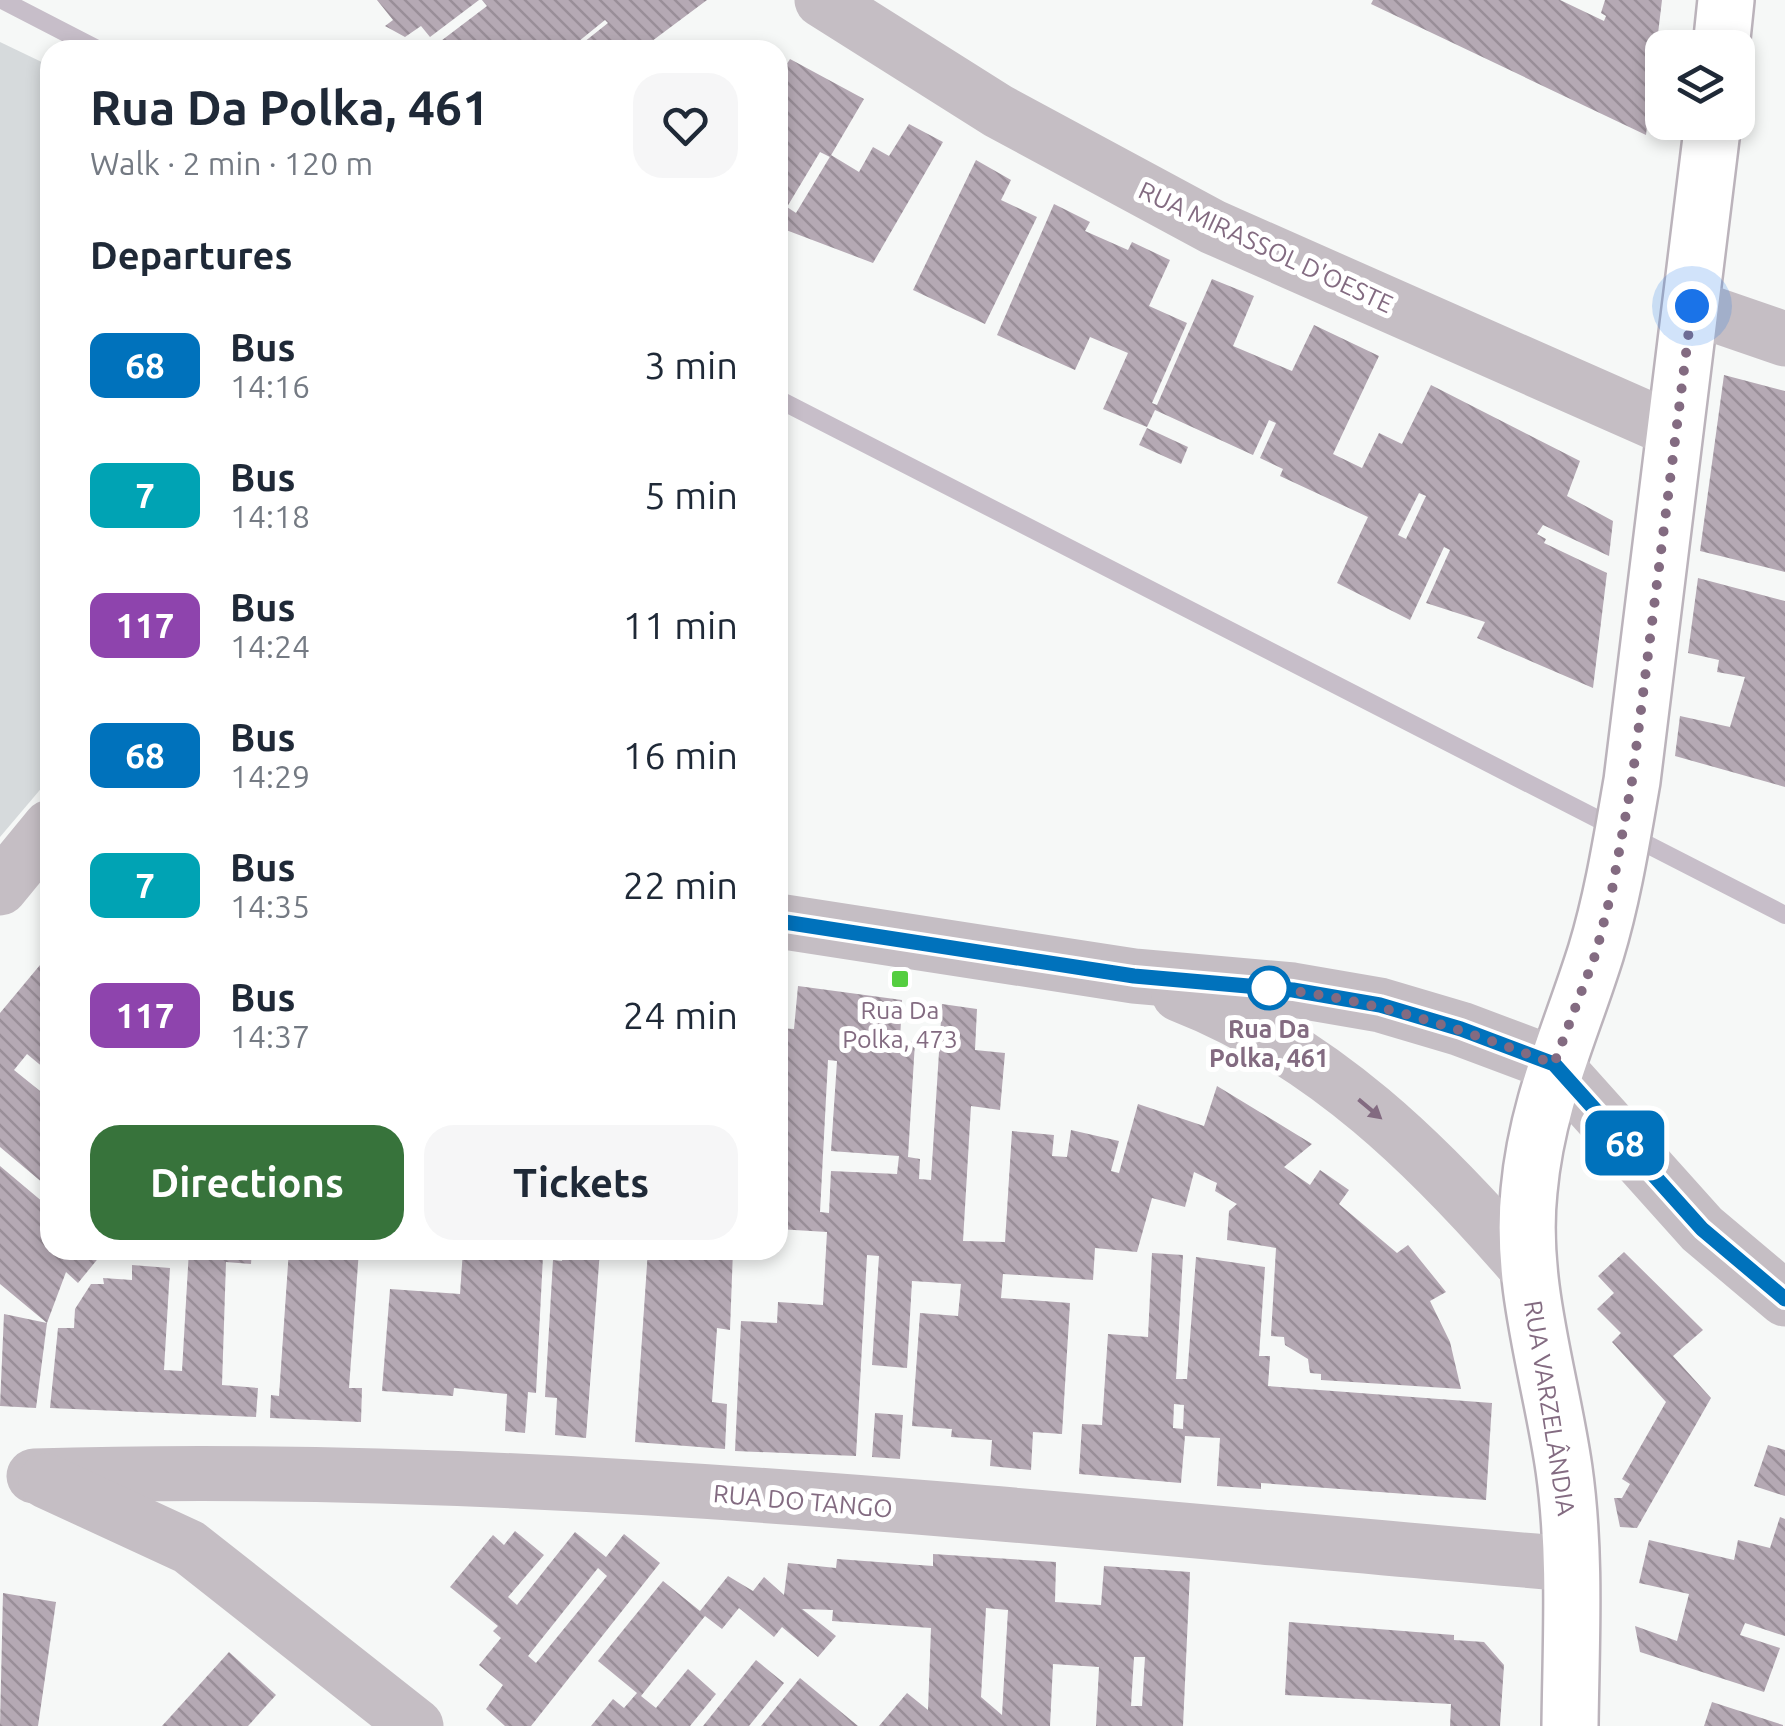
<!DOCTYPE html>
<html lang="en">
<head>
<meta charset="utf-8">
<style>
	:root { --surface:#fff; --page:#f6f6f7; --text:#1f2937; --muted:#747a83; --accent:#37733b }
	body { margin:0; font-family:Ubuntu,sans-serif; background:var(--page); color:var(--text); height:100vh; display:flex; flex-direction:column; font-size:38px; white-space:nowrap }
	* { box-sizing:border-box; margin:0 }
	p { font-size:32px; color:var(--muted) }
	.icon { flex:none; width:55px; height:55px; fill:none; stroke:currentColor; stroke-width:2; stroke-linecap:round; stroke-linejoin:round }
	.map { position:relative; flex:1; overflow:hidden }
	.side { position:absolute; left:40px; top:40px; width:748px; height:1220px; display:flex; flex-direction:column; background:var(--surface); border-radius:30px; box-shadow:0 5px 15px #0003 }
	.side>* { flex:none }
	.badge { padding:0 20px; border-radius:15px; font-size:35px; line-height:65px }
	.controls { position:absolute; left:1645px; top:30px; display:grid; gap:20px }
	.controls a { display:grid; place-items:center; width:110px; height:110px; border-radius:20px; background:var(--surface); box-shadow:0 5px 15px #0003; font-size:50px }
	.you { position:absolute; width:50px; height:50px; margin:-25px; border:8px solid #fff; border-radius:50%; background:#1a73e8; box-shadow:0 0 0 15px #1a73e833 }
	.map>.badge { position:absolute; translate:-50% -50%; box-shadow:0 0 0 5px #fff }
	h2 { padding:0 50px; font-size:38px; line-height:90px }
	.round { display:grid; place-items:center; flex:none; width:105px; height:105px; border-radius:30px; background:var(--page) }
	.headline { display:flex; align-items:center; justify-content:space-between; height:170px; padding:0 50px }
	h1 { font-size:48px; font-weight:600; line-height:75px }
	.button { display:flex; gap:20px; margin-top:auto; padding:20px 50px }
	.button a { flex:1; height:115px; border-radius:30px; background:var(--accent); color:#fff; font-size:40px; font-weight:600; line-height:115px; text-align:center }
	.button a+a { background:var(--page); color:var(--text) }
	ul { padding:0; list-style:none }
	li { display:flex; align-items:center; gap:30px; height:130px; padding:0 50px }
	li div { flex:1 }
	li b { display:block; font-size:38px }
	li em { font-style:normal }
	li .badge { min-width:110px; font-weight:700; text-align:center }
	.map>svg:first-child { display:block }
	.green { fill:#d6dadc }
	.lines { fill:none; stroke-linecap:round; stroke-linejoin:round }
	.stream { stroke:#c7bec9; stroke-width:18 }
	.building { fill:url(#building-back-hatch); fill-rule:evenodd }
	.secondary-casing { stroke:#bbb3bb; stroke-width:60 }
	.street { stroke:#c5bec4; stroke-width:55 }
	.secondary { stroke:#fff; stroke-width:55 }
	.oneway { fill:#836b81 }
	.line-casing { stroke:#fff; stroke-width:22 }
	.line { stroke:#0072bc; stroke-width:15 }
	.walk { stroke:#836b81; stroke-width:10; stroke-dasharray:0 18 }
	.poi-dot { fill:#55ce40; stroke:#fff; stroke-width:4 }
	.stop-dot { fill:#fff; stroke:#0072bc; stroke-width:5 }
	.labels { text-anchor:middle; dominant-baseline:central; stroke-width:10; stroke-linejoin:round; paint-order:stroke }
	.street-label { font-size:25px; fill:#836b81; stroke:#fff }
	.poi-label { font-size:25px; fill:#836b81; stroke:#fff }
	.stop-label { font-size:25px; font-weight:bold; fill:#836b81; stroke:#fff }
</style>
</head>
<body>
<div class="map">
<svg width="1785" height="1726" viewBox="0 0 1785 1726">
	<defs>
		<pattern id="building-back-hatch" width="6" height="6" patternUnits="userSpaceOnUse" patternTransform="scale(2.5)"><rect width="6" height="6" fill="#b5a9b4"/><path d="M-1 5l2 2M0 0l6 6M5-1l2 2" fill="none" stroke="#998e98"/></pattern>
	</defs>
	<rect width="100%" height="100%" fill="#f6f8f7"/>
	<!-- green -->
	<polygon class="green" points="0,42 50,66 50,778 0,837"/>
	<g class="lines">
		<!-- stream -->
		<g class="stream">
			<polyline points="2,0 99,50"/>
			<polyline points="778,399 1785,915"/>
		</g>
	</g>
	<!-- building -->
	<g class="building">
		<polygon points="377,0 479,0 430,37 421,26 405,37 385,26 393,20"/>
		<polygon points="482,0 707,0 640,50 574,50 608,23 605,20 568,50 429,50 487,6"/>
		<polygon points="1373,0 1560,0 1604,21 1606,16 1601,13 1605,0 1662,0 1646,135 1371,4"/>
		<polygon points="790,59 864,99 830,157 820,152 787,207 796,213 831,155 859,172 873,147 889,156 909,124 943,142 873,263 786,230 781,237 778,235 778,78"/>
		<polygon points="976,160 1011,180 1001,200 1037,217 985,324 913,290"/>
		<path d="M1054 204 1090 222 1085 231 1128 250 1132 242 1170 260 1149 306 1187 323 1152 403 1157 405 1212 279 1254 296 1233 346 1292 371 1314 325 1379 356 1333 454 1362 468 1379 433 1402 444 1431 385 1580 461 1567 496 1613 521 1609 556 1543 525 1537 534 1546 539 1544 543 1607 573 1593 688 1477 638 1485 622 1426 603 1450 550 1444 547 1410 620 1337 583 1368 517 1280 476 1283 469 1260 458 1276 423 1269 420 1253 455 1155 410 1147 427 1103 409 1128 353 1090 337 1075 370 997 335ZM1419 493 1426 496 1406 539 1398 535Z"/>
		<polygon points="1724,375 1785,391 1785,572 1700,551"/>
		<polygon points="1147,428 1188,447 1181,464 1139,445"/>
		<polygon points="1698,578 1785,601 1785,787 1675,756 1680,716 1730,727 1745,677 1717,672 1719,660 1688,653"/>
		<polygon points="50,953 50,1073 27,1054 14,1070 50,1099 50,1189 0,1147 0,1013"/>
		<path d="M798 986 902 1000 900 1041 915 1042 908 1157 920 1159 919 1179 931 1180 942 1004 977 1009 975 1050 1005 1053 1000 1110 971 1106 963 1241 1005 1242 1012 1131 1054 1135 1052 1156 1067 1157 1071 1130 1119 1141 1111 1171 1119 1173 1138 1104 1204 1126 1217 1086 1312 1144 1284 1167 1310 1185 1320 1170 1349 1190 1339 1204 1397 1253 1408 1245 1446 1292 1430 1301 1450 1342 1461 1389 1321 1380V1374L1310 1373 1308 1359 1285 1345 1284 1337 1271 1336 1276 1248 1227 1240 1229 1211 1237 1204 1215 1191 1217 1183 1194 1172 1185 1207 1152 1198 1137 1252 1095 1248 1093 1280 1003 1274 1001 1298 1070 1303 1062 1434 1033 1432 1031 1470 990 1466 992 1440 951 1437 952 1429 912 1426 920 1313 958 1316 961 1284 912 1281 907 1368 872 1365 879 1256 867 1255 856 1456 735 1451 741 1321 777 1323 778 1302 823 1305 827 1232 778 1229V1028L794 1029ZM828 1060 837 1061 831 1151 899 1156 897 1174 831 1171 829 1213 820 1212Z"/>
		<polygon points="0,1166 50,1208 50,1250 105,1250 78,1283 66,1272 47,1323 36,1408 0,1406 4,1314 47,1323 0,1284"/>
		<polygon points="189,1250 252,1250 251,1264 226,1262 222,1385 258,1388 256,1417 50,1408 58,1328 74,1328 75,1309 91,1284 104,1284 103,1278 132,1280 132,1265 170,1268 164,1370 182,1371"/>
		<polygon points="289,1250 359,1250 349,1388 362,1388 361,1422 270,1418 271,1395 279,1396"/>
		<polygon points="373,1250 431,1250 431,1257"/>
		<polygon points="463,1250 543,1256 536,1393 528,1392 525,1433 505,1431 507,1394 454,1388 453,1396 382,1391 390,1289 460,1294"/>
		<polygon points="563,1250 600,1250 586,1438 555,1435 557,1398 545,1397 553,1260 562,1261"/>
		<polygon points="648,1250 733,1250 730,1330 717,1328 712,1402 727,1404 725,1449 635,1442"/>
		<polygon points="1624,1252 1703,1330 1673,1356 1711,1398 1637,1528 1620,1527 1614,1498 1622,1498 1630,1484 1622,1479 1666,1402 1612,1342 1621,1333 1597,1309 1614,1293 1598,1276"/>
		<path d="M1152 1253 1183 1255 1176 1379H1187L1196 1257 1265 1267 1259 1356H1270L1268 1386 1492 1403 1486 1500 1261 1483V1489L1217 1486 1220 1438 1185 1436 1181 1483 1079 1474 1082 1424 1102 1425 1108 1334 1148 1337ZM1174 1404 1184 1405 1183 1429 1173 1428Z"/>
		<polygon points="875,1413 903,1415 900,1459 872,1457"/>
		<polygon points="1768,1445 1785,1450 1785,1496 1754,1486"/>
		<polygon points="1780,1517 1785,1519 1785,1636 1745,1623 1740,1635 1780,1648 1764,1692 1640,1652 1635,1626 1677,1641 1689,1594 1639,1583 1649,1540 1734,1560 1738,1540 1770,1548"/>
		<path d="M515 1531 544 1555 508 1597 517 1605 575 1532 606 1557 624 1534 660 1563 531 1726H505L486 1709 503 1685 479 1665 501 1638 493 1631 498 1626 450 1587 493 1535 504 1545ZM598 1568 607 1576 536 1663 528 1656Z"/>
		<path d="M933 1554 1056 1562 1055 1602 1084 1604 1101 1605 1104 1566 1190 1572 1183 1726H1096L1099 1667 1053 1664 1050 1726H879L907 1693 928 1710 931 1628 832 1621 833 1610 802 1609 836 1636 818 1657 782 1627 774 1637 739 1608 722 1629 705 1616 641 1696 656 1708 688 1669 716 1694 690 1726H591L613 1699 624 1708 637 1693 598 1661 663 1581 700 1611 728 1576 753 1591 764 1577 784 1595 788 1563 836 1568 837 1559 933 1566ZM986 1608 1008 1610 1002 1715 981 1697ZM1134 1657H1145L1142 1706H1131Z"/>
		<polygon points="3,1593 56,1602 38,1726 0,1726"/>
		<polygon points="1289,1622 1454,1635 1454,1640 1484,1642 1504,1665 1500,1726 1450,1726 1451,1704 1285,1695"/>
		<polygon points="229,1652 276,1695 248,1726 162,1726"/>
		<polygon points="756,1660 784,1683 749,1726 703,1726"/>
		<polygon points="800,1678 858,1726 761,1726"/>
		<polygon points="1712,1702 1783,1725 1783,1726 1704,1726"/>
	</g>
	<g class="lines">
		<!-- secondary casing -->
		<g class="secondary-casing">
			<g id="secondary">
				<polyline points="1721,48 1726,0"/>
				<path d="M1570 1726C1571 1641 1576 1553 1564 1469 1551 1378 1519 1284 1529 1191 1537 1102 1570 1035 1596 952 1613 896 1622 838 1632 781L1713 122"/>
			</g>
		</g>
		<!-- street -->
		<g class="street">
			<polyline points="822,0 998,111 1213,227 1675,431"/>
			<polyline points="1692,307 1785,339"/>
			<polyline points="0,888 50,827"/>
			<polyline points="778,921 1134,976 1293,990 1380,1005 1461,1029 1554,1064 1702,1229 1785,1299"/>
			<path d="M1179 994C1323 1050 1430 1156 1529 1271"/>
			<path d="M34 1476C547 1460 1060 1522 1571 1564"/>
			<polyline points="46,1481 189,1547 416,1726"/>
		</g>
		<!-- secondary -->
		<use href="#secondary" class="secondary"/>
	</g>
	<!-- one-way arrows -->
	<defs><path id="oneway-solid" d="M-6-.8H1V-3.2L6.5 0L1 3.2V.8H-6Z" transform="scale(2.5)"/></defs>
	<use class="oneway" href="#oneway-solid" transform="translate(1370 1109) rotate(40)"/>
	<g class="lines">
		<!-- line casing -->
		<g class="line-casing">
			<polyline id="line" points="778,921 1134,976 1293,990 1380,1005 1461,1029 1554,1064 1702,1229 1785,1299"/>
		</g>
		<!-- line -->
		<use href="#line" class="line"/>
		<!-- walk -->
		<path class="walk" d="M1269 988 1258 987C1362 996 1457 1027 1554 1064L1596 953 1612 890 1632 781 1692 306"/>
	</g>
	<!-- markers -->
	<rect class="poi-dot" x="890" y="969" width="20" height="20" rx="5"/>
	<circle class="stop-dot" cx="1269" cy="988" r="20"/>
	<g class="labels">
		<!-- street labels -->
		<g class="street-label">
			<text transform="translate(1266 247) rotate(25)">RUA MIRASSOL D'OESTE</text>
			<text transform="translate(1550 1408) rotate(81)">RUA VARZELÂNDIA</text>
			<text transform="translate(803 1501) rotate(5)">RUA DO TANGO</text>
		</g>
		<!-- poi labels -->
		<g class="poi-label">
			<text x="900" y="1010">Rua Da<tspan x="900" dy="29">Polka, 473</tspan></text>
		</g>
		<!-- stop labels -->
		<g class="stop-label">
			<text x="1269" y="1029">Rua Da<tspan x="1269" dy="29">Polka, 461</tspan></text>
		</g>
	</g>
</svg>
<div class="controls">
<a><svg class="icon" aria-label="layers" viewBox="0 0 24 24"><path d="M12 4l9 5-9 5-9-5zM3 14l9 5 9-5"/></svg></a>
</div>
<div class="you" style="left:1692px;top:306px"></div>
<b class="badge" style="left:1625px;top:1143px;background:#0072bc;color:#fff">68</b>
<section class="side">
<div class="headline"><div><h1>Rua Da Polka, 461</h1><p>Walk · 2 min · 120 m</p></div><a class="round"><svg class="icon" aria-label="heart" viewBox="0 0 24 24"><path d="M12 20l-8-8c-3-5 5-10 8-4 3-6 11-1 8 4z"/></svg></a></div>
<h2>Departures</h2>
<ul>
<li><span class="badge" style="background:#0072bc;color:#fff">68</span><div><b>Bus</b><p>14:16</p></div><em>3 min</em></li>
<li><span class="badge" style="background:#00a3b4;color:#fff">7</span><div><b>Bus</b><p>14:18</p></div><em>5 min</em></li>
<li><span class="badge" style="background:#8e44ad;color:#fff">117</span><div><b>Bus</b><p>14:24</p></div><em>11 min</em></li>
<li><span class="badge" style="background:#0072bc;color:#fff">68</span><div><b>Bus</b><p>14:29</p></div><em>16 min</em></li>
<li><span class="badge" style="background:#00a3b4;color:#fff">7</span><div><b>Bus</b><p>14:35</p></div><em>22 min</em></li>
<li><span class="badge" style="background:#8e44ad;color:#fff">117</span><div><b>Bus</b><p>14:37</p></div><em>24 min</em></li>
</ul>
<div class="button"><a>Directions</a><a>Tickets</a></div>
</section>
</div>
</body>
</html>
